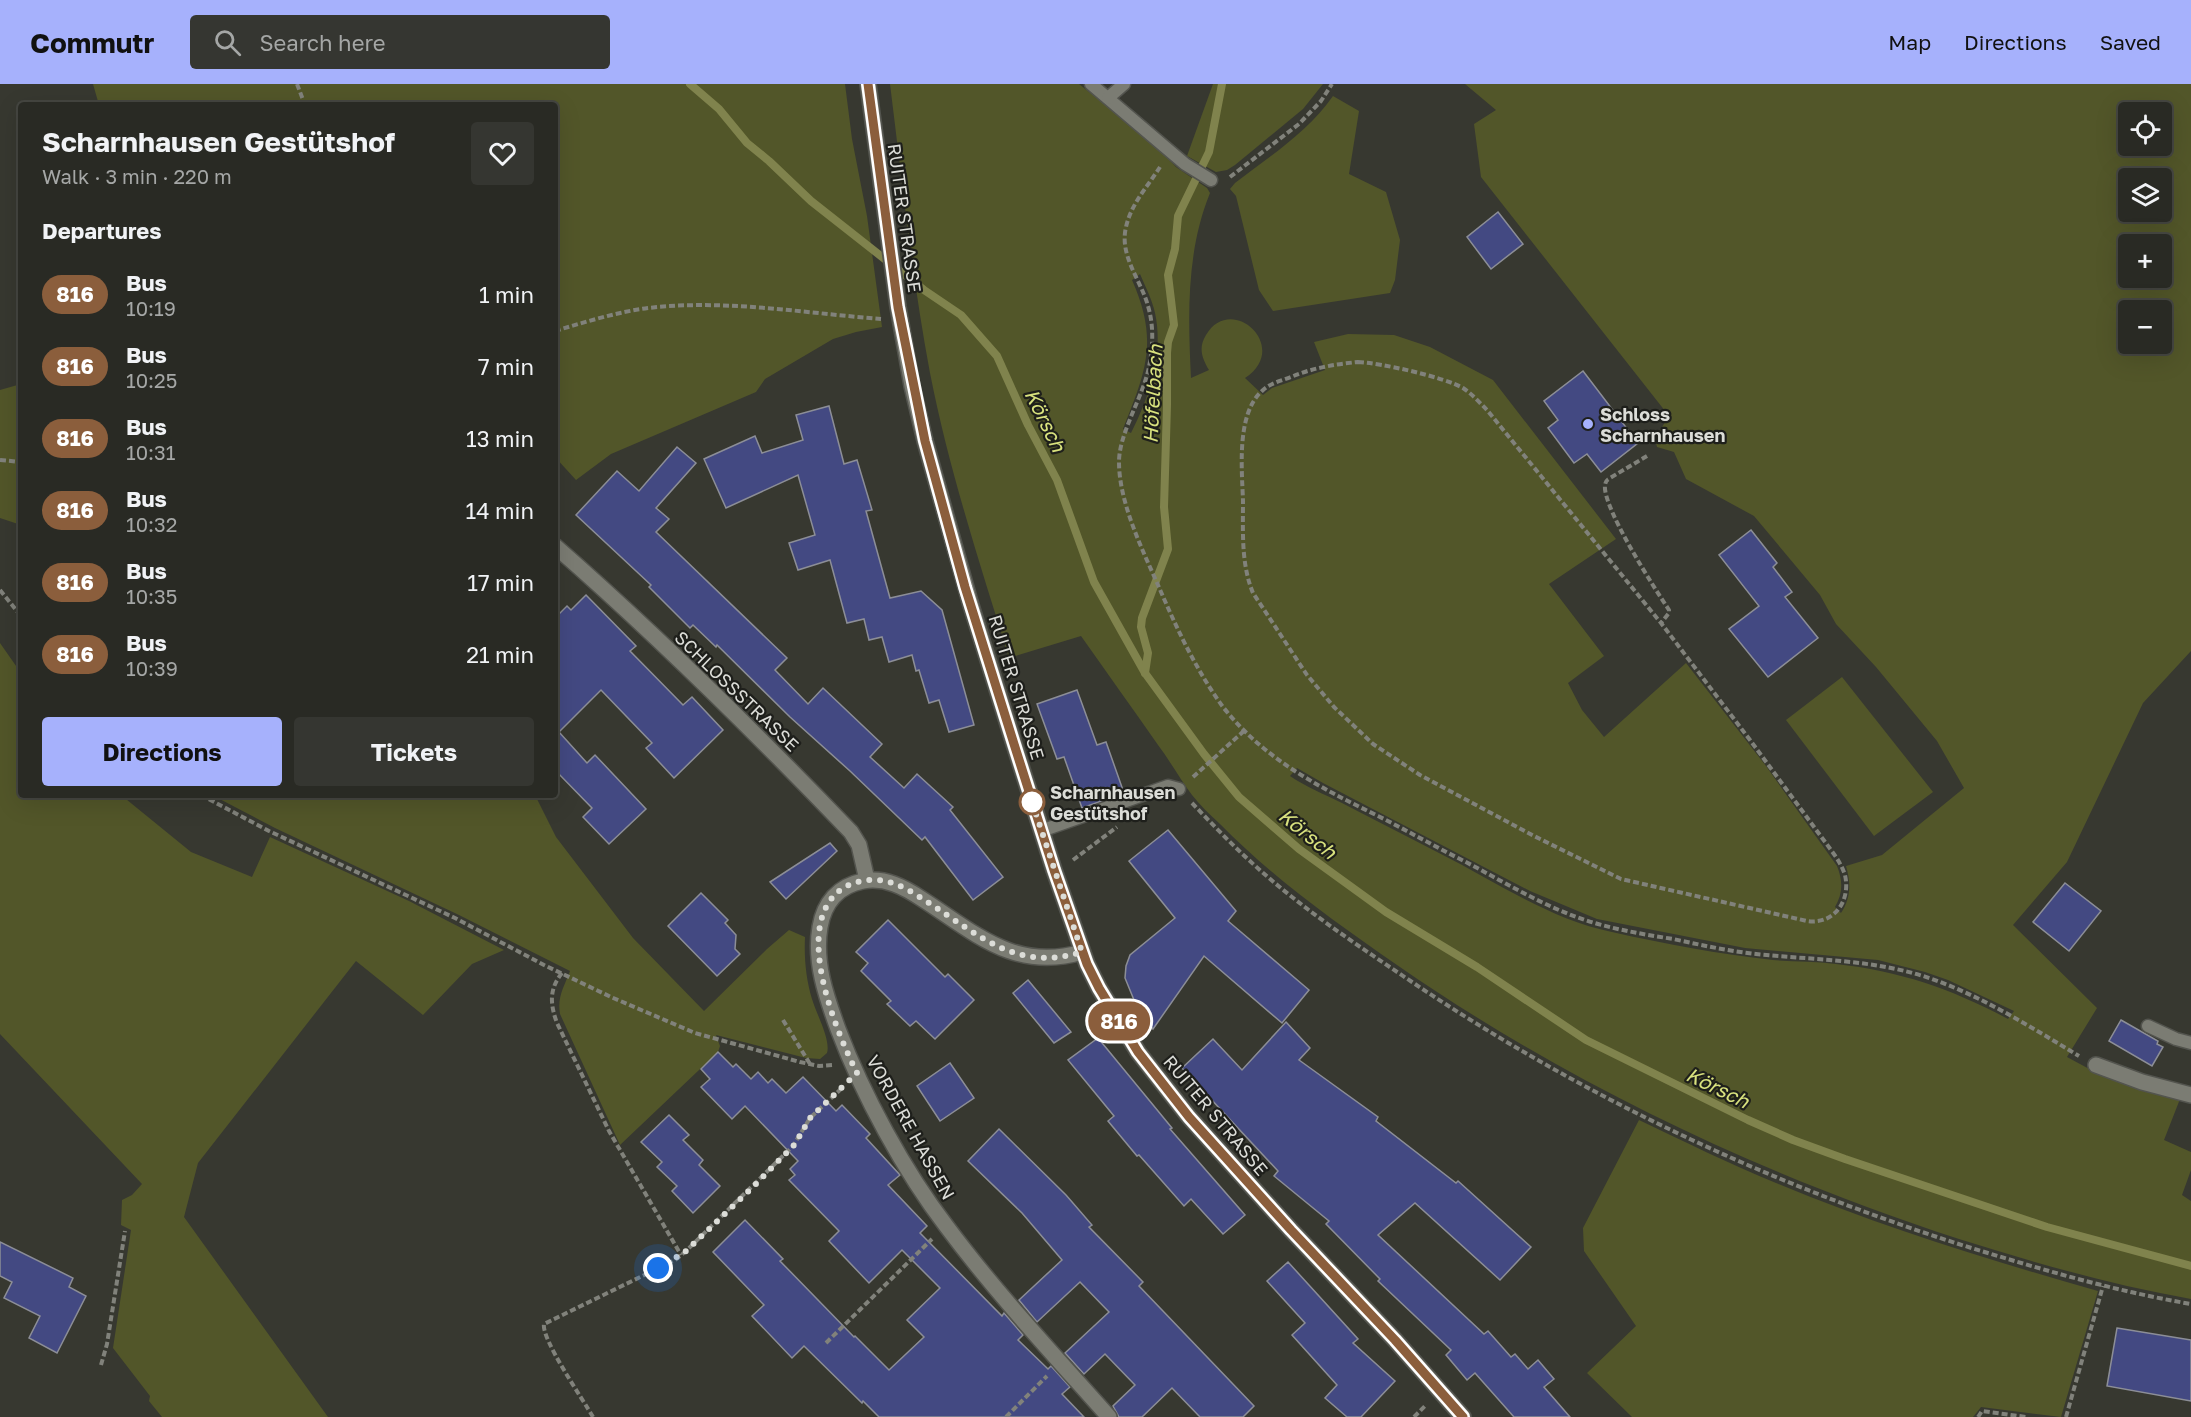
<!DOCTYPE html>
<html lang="en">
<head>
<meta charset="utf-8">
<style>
	:root { --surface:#292a24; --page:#353631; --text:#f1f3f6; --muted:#a5a7a6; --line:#454641; --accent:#a6b1fc }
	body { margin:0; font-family:"Golos Text",sans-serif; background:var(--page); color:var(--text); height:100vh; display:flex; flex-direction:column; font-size:22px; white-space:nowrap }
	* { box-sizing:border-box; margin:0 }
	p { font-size:20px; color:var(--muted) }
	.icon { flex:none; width:33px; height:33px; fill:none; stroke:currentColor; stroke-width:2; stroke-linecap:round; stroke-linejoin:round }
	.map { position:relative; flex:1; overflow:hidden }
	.side { position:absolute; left:18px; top:18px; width:540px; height:696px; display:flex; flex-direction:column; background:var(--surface); border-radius:6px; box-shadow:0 6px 24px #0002,0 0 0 2px var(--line) }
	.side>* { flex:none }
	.badge { padding:0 12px; border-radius:20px; font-size:21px; line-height:39px }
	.fabs { position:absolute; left:2118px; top:18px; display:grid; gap:12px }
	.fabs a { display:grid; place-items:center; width:54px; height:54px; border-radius:6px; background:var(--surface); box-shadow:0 6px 24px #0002,0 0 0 2px var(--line); font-size:30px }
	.you { position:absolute; width:30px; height:30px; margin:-15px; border:4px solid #fff; border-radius:50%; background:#1a73e8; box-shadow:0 0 0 9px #1a73e833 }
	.map>.badge { position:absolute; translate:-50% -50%; box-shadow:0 0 0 3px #fff }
	h2 { padding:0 24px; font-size:22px; line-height:54px }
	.round { display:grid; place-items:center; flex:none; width:63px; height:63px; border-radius:6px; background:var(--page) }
	.headline { display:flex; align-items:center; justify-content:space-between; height:102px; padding:0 24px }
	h1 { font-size:28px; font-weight:700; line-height:45px }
	.action { display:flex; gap:12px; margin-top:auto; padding:12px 24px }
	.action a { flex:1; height:69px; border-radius:6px; background:var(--accent); color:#111; font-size:24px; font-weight:700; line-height:69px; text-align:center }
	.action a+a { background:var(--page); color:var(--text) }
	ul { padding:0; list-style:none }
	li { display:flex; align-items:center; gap:18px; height:72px; padding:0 24px }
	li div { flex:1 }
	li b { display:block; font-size:22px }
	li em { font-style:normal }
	li .badge { min-width:66px; font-weight:700; text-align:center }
	header { display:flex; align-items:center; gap:36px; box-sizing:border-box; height:84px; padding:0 30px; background:var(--accent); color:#111 }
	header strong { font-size:28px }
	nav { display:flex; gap:33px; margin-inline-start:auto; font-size:21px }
	.search { width:420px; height:54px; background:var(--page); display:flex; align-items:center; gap:15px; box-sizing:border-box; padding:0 21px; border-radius:6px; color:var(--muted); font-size:22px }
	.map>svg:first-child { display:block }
	.green { fill:#525629; fill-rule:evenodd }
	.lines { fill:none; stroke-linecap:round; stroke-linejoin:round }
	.stream { stroke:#80834d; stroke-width:8 }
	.building { fill:#434982; stroke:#8c8e97; stroke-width:1.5 }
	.lane-casing { stroke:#53544e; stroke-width:15 }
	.street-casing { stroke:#53544e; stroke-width:18 }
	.secondary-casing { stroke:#53544e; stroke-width:18 }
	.path { stroke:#81827b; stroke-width:4; stroke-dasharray:6 3; stroke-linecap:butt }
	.lane { stroke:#7b7c73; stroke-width:12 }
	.street { stroke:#7b7c73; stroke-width:15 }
	.secondary { stroke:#7b7c73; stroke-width:15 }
	.line-casing { stroke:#fff; stroke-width:14 }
	.line { stroke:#8b5e3c; stroke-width:9 }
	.walk { stroke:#dcddd8; stroke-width:6; stroke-dasharray:0 10.8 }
	.poi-dot { fill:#a6b1fc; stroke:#1e1f1b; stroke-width:2 }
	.stop-dot { fill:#fff; stroke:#8b5e3c; stroke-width:3 }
	.labels { text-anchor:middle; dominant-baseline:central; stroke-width:4.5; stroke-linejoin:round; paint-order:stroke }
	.street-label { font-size:18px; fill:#dcddd8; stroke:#1e1f1b }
	.poi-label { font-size:18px; font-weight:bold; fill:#dcddd8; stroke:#1e1f1b; text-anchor:start }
	.stop-label { font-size:18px; font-weight:bold; fill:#dcddd8; stroke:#1e1f1b; text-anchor:start }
	.water-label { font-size:20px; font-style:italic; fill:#d9e27e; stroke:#1e1f1b }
</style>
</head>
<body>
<header>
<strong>Commutr</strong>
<div class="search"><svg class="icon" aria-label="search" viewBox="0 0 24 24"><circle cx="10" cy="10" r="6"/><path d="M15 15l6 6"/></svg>Search here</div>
<nav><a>Map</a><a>Directions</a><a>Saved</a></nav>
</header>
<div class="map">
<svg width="2191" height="1333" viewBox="0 0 2191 1333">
	<rect width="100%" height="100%" fill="#373830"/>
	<!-- green -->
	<g class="green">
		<polygon points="93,0 845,0 852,55 867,132 882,243 856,248 833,255 765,295 756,308 611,370 576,396 555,373 555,21 99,21"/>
		<path d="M890 0H1079L1154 59 1176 83 1207 104 1210 109C1186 168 1188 232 1191 294L1209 286C1202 274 1198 264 1206 251 1231 208 1292 263 1245 294L1263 311 1272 304 1325 286 1314 258 1348 250 1394 251 1430 263 1493 296 1616 455 1549 500 1604 572 1568 599 1582 626 1604 653 1686 579 1766 682 1837 782C1843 797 1843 809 1835 823L1841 829C1851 814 1851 799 1846 782L1882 771 1964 704 1937 657 1876 583 1836 540 1820 511 1754 432 1686 395 1674 368 1657 363 1655 354 1669 332 1481 93 1474 40 1496 26 1465 0H2191V567L2143 619 2067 778 2013 841 2097 924 2067 973 2093 987 2180 1015 2164 1056 2191 1068V1086L2182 1111 2191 1117V1215C2112 1201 2035 1179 1959 1155 1759 1090 1569 1000 1397 881 1335 838 1273 794 1220 740 1210 731 1200 721 1192 711 1180 695 1170 677 1158 661 1133 625 1107 589 1081 552L1009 574C980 480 949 386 930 289 912 193 902 96 890 0ZM2128 28H2162V62H2128ZM2128 94H2162V128H2128ZM2128 160H2162V194H2128ZM1140 190C1145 202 1152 215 1155 229 1164 269 1149 314 1131 349L1123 345C1146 287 1159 257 1132 196ZM2128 226H2162V260H2128ZM1297 684 1323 699 1530 807 1597 835 1745 864 1878 876 1925 888 1948 896 2014 927 2008 935C1952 905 1900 887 1836 880 1815 877 1794 878 1773 876 1719 870 1665 860 1612 848 1549 835 1495 797 1439 769 1407 752 1374 736 1342 719 1324 710 1306 703 1290 692Z"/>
		<polygon points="1213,0 1323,0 1303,25 1235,81 1227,86 1216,88 1187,72"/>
		<path d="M1333 12 1359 27 1349 90 1386 108 1400 156 1395 196 1390 209 1273 227 1259 206 1236 112 1230 105 1235 99C1270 72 1307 49 1333 12Z"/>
		<polygon points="21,300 21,441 0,434 0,306"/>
		<polygon points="0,559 21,589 21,711 121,711 191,768 252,793 270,753 409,817 504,866 472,880 423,931 356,877 198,1079 184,1133 328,1333 162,1333 149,1317 150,1312 113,1264 131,1146 121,1141 122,1116 132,1111 142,1100 0,950"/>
		<polygon points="1842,593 1933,708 1874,752 1786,636"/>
		<path d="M212 711H535L556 753 633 854 704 927 767 865 789 846 805 853C804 874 806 895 812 915 816 929 831 956 827 969L820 975 806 974 716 951 720 962 718 968 620 1061 560 930C557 913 564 903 570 887L459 831 275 744Z"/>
		<path d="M1639 1036C1685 1058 1730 1080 1776 1099 1881 1143 1989 1176 2098 1207L2061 1333 1981 1323 1973 1333H1632L1587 1289 1636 1242 1584 1167 1583 1144Z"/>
	</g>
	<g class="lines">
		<!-- stream -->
		<g class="stream">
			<polyline points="690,0 719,25 747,59 769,77 811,117 924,206 961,231 997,272 1028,341 1057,396 1094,498 1145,589 1204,670 1239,713 1299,765 1386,828 1477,883 1586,956 1748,1036 1793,1056 1845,1075 2047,1143 2191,1182"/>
			<polyline points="1145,589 1148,569 1141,543 1142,534 1168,465 1164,423 1167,321 1167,269 1168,258 1174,241 1168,191 1175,165 1178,132 1209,68 1222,0"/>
		</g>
	</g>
	<!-- building -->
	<g class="building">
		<polygon points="1498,128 1523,160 1491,185 1467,153"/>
		<polygon points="1583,287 1638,359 1601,388 1587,370 1574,379 1548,344 1558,336 1544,317"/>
		<polygon points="829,322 844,380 857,376 872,426 866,427 890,514 921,507 942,526 974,641 949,648 939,616 929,619 919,586 916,587 912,571 889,578 882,553 869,556 864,535 847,539 830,476 798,486 789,459 815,451 798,391 726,424 704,375 755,352 762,369 803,356 796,331"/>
		<polygon points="677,363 696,379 656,424 669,435 656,448 787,574 775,586 808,620 823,604 882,660 870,673 904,704 917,690 953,723 950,726 1003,793 973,816 925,753 922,756 850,687 790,633 717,561 716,563 693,541 690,544 649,503 651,501 576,431 617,387 639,407"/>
		<polygon points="1751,446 1777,479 1773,483 1792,508 1785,513 1818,554 1768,593 1729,545 1759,522 1719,471"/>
		<polygon points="586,511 636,562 630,567 683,621 692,613 723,646 674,694 646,664 652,659 601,606 559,648 587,679 595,671 646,725 609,760 583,733 592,724 555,686 555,534 567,522 571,526"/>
		<polygon points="1077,606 1097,661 1106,658 1124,709 1082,724 1064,673 1057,675 1037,620"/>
		<polygon points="1168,746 1236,827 1228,837 1309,906 1282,939 1204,872 1153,945 1130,919 1134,916 1125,894 1126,882 1130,871 1175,834 1129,777"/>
		<polygon points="830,759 837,767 786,815 770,798"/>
		<polygon points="2065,799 2101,827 2069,867 2033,838"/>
		<polygon points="701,809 728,836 725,839 736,851 735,865 740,870 717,892 668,842"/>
		<polygon points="888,836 945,893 948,890 974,916 935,955 916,937 910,942 887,920 891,917 861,887 868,879 856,868"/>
		<polygon points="1028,896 1071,948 1054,959 1013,909"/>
		<polygon points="2121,936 2158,957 2157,960 2163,963 2152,982 2109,957"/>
		<polygon points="1286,938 1310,964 1299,976 1378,1033 1376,1037 1456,1099 1458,1097 1531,1163 1500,1196 1415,1119 1378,1151 1484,1250 1488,1247 1511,1273 1515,1270 1528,1285 1538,1276 1554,1295 1544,1303 1570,1333 1514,1333 1475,1289 1467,1296 1446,1271 1451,1266 1378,1197 1380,1195 1326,1140 1329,1137 1274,1092 1278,1087 1182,984 1213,955 1242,986"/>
		<polygon points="1098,954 1172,1044 1170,1045 1245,1131 1223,1150 1191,1115 1184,1122 1139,1071 1137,1072 1108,1037 1114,1032 1068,976"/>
		<polygon points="718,968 733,983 736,980 751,995 758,988 768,999 772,995 786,1009 803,993 836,1027 842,1021 870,1050 866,1054 900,1091 888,1101 927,1142 920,1149 1002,1232 1004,1229 1023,1251 1018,1256 1048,1285 1051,1282 1070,1303 1062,1310 1084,1333 879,1333 863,1317 862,1319 804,1262 792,1274 752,1232 764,1221 713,1168 745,1136 783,1175 780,1177 854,1253 855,1252 889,1286 924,1253 907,1236 940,1204 902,1166 869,1199 829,1157 839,1147 789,1096 795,1091 790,1085 798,1077 745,1022 732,1035 701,1003 710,995 701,985"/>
		<polygon points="950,979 974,1014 940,1037 917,1002"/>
		<polygon points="669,1031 689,1051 683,1056 703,1076 699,1081 720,1102 693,1129 672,1107 677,1102 657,1083 662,1078 641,1058"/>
		<polygon points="999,1045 1066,1111 1092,1141 1089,1143 1143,1198 1139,1202 1254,1322 1243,1333 1200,1333 1172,1304 1142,1333 1119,1333 1113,1322 1135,1301 1105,1270 1084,1290 1065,1269 1109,1228 1080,1198 1037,1238 1019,1216 1062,1176 1022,1129 968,1077"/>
		<polygon points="0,1158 73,1194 69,1203 86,1212 57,1269 29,1254 40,1232 4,1214 12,1198 0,1192"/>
		<polygon points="1288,1178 1358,1255 1353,1259 1395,1297 1361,1333 1347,1333 1325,1314 1337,1301 1292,1251 1305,1239 1267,1197"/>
		<polygon points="2117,1244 2191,1256 2191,1317 2107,1302"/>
	</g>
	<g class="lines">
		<!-- lane casing -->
		<g class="lane-casing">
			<g id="lane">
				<polyline points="1091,0 1185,80 1211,96"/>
				<polyline points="1108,14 1124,0"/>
				<polyline points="1041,747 1168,702 1179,705"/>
				<polyline points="2148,942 2176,955 2191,959"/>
			</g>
		</g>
		<!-- street casing -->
		<g class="street-casing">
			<g id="street">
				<path d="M555 462C658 552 756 649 851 748L859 761 867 796"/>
				<path d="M1082 868C1015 888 975 849 922 815 904 803 885 793 863 797 838 802 824 819 820 843 814 878 826 912 838 945 863 1011 904 1087 947 1143 997 1210 1054 1271 1109 1333"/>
				<polyline points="2096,981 2142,998 2191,1011"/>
			</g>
		</g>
		<!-- secondary casing -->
		<g class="secondary-casing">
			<polyline id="secondary" points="868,0 898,223 912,302 925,357 970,518 1014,660 1054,786 1087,880 1099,904 1138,968 1189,1033 1291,1146 1395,1256 1463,1333"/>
		</g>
		<!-- path -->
		<g class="path">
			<polyline points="297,0 305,21"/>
			<path d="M1160 83C1148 102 1131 120 1126 143 1119 172 1141 196 1148 222 1154 242 1153 263 1149 283 1143 313 1119 349 1119 378 1119 418 1142 465 1158 501 1176 543 1196 586 1223 623 1265 676 1319 703 1378 732 1406 746 1432 761 1460 775 1505 798 1548 826 1598 840 1623 847 1648 851 1673 855 1701 861 1728 867 1756 870 1812 876 1868 875 1923 892 1979 910 2029 942 2079 972"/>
			<polyline points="1230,93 1299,40 1321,17 1332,0"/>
			<path d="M555 247C585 238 617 228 648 224 726 215 803 229 881 235"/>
			<path d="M1358 278C1381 279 1444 293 1463 304 1472 310 1480 319 1487 326L1661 539 1750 656 1831 766C1837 774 1842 782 1845 791 1851 817 1834 841 1807 837L1621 795 1534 752 1420 691 1373 660 1334 623 1307 591 1253 509C1241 480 1243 448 1243 417 1242 386 1236 330 1262 307 1270 299 1281 297 1291 293 1312 284 1336 280 1358 278Z"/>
			<path d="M1647 372 1610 394C1606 397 1606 396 1605 401 1602 423 1655 505 1669 526V529L1661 539"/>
			<polyline points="0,376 21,378"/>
			<polyline points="0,506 21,532"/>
			<polyline points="1193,693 1245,646"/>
			<polyline points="201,711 269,747 455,834 544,881 611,913 695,949 800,978 819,982 832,981"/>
			<path d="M1192 719C1214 742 1236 765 1261 787 1307 828 1360 863 1412 898 1583 1013 1769 1100 1965 1162 2040 1185 2114 1207 2191 1220"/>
			<polyline points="1073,776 1117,743"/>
			<path d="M562 889C549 905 550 920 557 939L609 1047 681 1171"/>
			<polyline points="783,936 810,980"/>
			<polyline points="826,1259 932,1155"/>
			<polyline points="101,1281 107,1260 125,1147"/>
			<path d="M593 1333C584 1317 541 1255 544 1240L675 1176 685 1168 793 1062 810 1034 842 1004"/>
			<polyline points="1006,1333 1047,1292"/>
			<polyline points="1414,1333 1425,1322"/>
			<polyline points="1978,1333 1982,1327 2026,1333"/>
			<polyline points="2066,1333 2103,1202"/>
		</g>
		<!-- lane -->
		<use href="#lane" class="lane"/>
		<!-- street -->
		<use href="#street" class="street"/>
		<!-- secondary -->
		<use href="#secondary" class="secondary"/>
	</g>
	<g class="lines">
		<!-- line casing -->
		<g class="line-casing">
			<polyline id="line" points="868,0 898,223 925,357 965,503 1014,660 1054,786 1087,880 1099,904 1138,968 1189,1033 1291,1146 1395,1256 1463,1333"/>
		</g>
		<!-- line -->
		<use href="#line" class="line"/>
		<!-- walk -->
		<path class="walk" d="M658 1184 685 1168 755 1101 795 1060 810 1034 857 989C836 947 789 836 845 803 856 797 871 794 884 797 901 800 915 810 929 819 980 852 1017 888 1082 868L1032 718"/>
	</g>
	<!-- markers -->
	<circle class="poi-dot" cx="1588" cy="340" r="6"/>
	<circle class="stop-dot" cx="1032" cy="718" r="12"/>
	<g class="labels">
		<!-- street labels -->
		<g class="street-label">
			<text transform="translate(905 134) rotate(82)">RUITER STRASSE</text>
			<text transform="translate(1017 603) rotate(73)">RUITER STRASSE</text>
			<text transform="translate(737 607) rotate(44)">SCHLOSSSTRASSE</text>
			<text transform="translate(1216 1031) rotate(50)">RUITER STRASSE</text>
			<text transform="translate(911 1043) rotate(61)">VORDERE HASSEN</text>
		</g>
		<!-- poi labels -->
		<g class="poi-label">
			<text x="1600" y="330">Schloss<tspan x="1600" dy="21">Scharnhausen</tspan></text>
		</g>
		<!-- stop labels -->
		<g class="stop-label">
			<text x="1050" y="708">Scharnhausen<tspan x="1050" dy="21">Gestütshof</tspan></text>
		</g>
		<!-- water labels -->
		<g class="water-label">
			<text transform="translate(1152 310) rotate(-87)">Höfelbach</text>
			<text transform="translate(1046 336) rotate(64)">Körsch</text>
			<text transform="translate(1308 749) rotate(39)">Körsch</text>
			<text transform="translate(1718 1003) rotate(26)">Körsch</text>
		</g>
	</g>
</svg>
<div class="fabs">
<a><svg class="icon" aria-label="locate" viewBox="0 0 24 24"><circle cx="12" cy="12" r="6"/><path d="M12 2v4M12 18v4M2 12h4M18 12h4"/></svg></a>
<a><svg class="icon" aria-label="layers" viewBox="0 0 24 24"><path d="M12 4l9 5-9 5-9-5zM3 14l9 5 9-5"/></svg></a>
<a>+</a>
<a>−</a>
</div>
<div class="you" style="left:658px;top:1184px"></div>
<b class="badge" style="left:1119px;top:937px;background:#8b5e3c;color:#fff">816</b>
<section class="side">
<div class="headline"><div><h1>Scharnhausen Gestütshof</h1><p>Walk · 3 min · 220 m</p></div><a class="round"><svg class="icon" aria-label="heart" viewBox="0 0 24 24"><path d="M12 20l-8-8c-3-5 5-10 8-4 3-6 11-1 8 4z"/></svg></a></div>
<h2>Departures</h2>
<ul>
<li><span class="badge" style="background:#8b5e3c;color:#fff">816</span><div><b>Bus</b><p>10:19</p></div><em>1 min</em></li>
<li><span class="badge" style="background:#8b5e3c;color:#fff">816</span><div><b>Bus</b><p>10:25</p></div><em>7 min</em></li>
<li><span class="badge" style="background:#8b5e3c;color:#fff">816</span><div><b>Bus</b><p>10:31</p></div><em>13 min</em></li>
<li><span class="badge" style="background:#8b5e3c;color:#fff">816</span><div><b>Bus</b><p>10:32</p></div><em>14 min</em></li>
<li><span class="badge" style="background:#8b5e3c;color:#fff">816</span><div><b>Bus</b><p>10:35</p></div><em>17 min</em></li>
<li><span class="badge" style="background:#8b5e3c;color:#fff">816</span><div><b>Bus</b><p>10:39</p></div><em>21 min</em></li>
</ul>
<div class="action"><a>Directions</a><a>Tickets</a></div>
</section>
</div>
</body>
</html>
